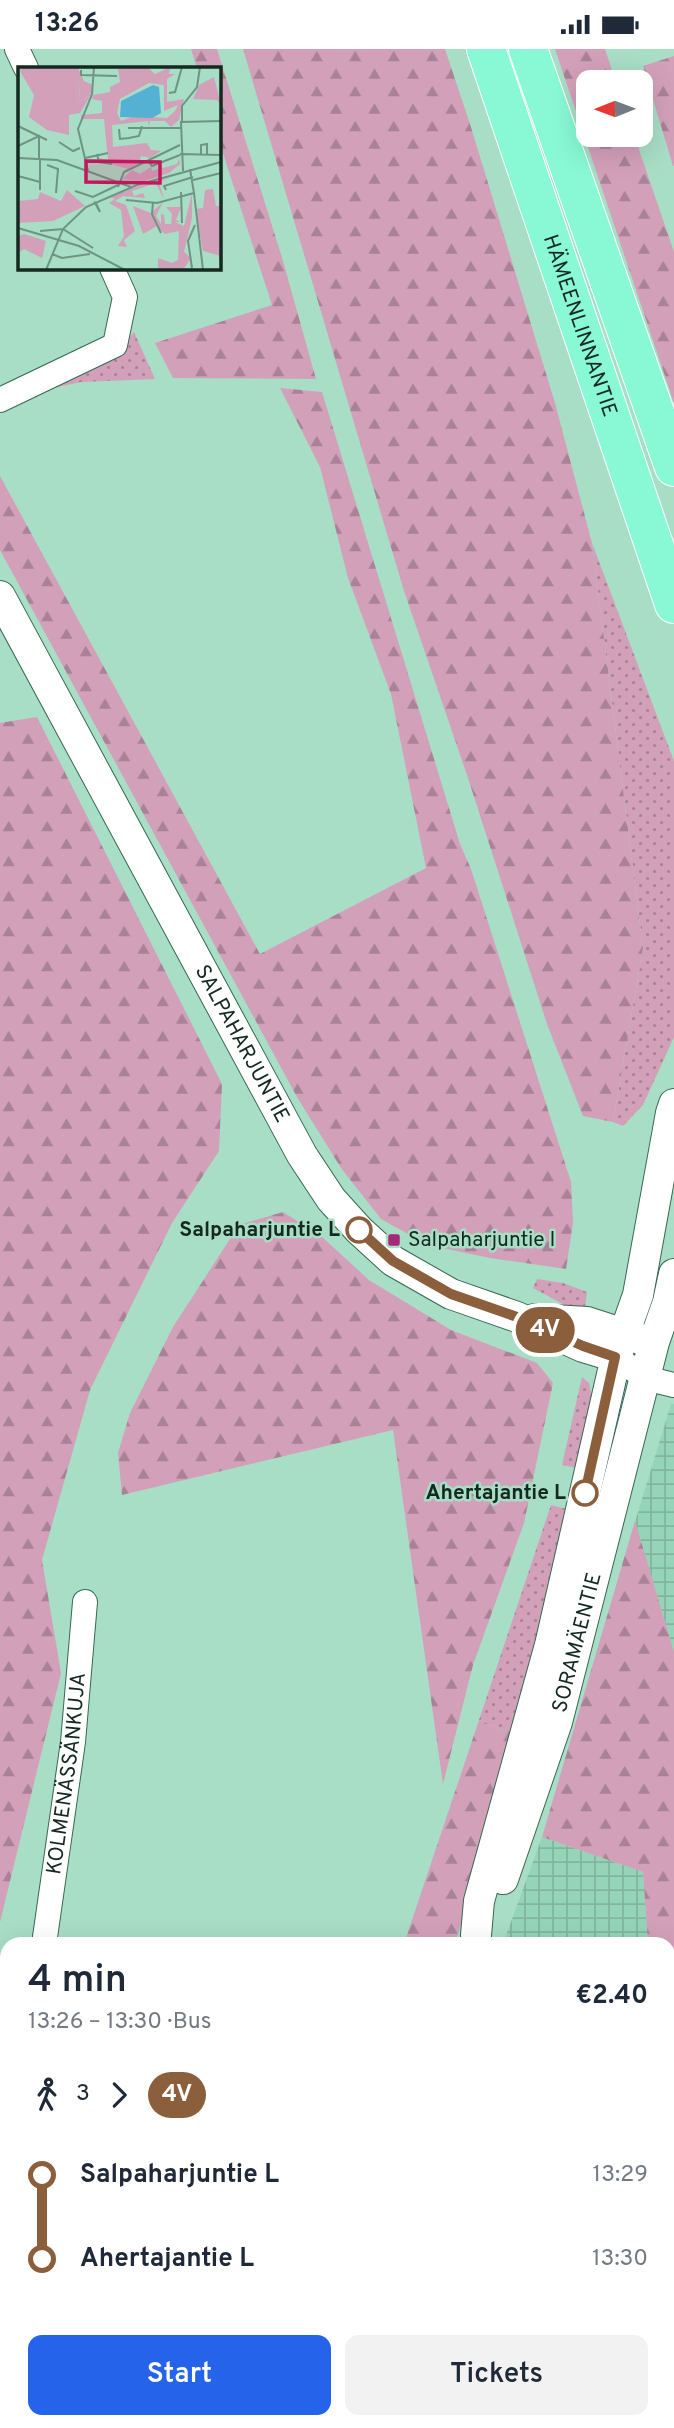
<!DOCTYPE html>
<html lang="en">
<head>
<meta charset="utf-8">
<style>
	:root { --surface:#fff; --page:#f2f2f3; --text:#1f2937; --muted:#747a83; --accent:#2563eb }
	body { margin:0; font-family:Overpass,sans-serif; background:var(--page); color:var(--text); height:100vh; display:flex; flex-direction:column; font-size:26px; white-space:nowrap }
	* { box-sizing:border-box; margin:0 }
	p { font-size:23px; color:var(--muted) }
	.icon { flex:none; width:38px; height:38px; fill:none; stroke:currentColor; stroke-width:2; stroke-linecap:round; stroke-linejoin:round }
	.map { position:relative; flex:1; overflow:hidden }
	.details { position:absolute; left:0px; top:1888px; width:676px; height:492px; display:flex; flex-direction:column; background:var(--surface); border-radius:21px 21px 0 0; box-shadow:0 7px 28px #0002 }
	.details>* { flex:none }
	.badge { padding:0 14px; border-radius:23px; font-size:24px; line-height:46px }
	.needle { width:46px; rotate:269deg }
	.fabs { position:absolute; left:576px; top:21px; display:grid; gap:14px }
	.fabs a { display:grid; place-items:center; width:77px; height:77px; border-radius:14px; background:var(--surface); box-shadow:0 7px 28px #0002; font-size:35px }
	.map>.badge { position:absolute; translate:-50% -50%; box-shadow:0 0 0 4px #fff }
	.legs { display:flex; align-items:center; gap:10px; height:77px; padding:0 28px; font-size:23px }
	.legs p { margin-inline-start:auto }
	.headline { display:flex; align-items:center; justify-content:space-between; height:119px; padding:0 28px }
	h1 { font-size:38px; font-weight:600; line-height:52px }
	.primary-button { display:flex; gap:14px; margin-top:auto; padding:14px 28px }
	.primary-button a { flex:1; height:80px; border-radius:14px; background:var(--accent); color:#fff; font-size:28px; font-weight:600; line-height:80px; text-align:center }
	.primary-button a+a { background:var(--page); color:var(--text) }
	ul { padding:0 28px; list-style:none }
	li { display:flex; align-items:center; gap:24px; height:84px; font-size:26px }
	li i { display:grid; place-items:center; width:10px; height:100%; margin:0 9px; background:currentColor }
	li i::after { content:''; width:18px; height:18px; margin:-9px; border:5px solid; border-radius:50%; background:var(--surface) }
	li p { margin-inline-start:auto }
	li:first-child i { background:linear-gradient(#0000 50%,currentColor 0) }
	li:last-child i { background:linear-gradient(currentColor 50%,#0000 0) }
	.status { display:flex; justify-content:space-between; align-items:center; height:49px; padding:0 35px; background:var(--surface); direction:ltr }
	.status svg { height:19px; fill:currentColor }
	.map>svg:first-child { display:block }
	.industrial { fill:url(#industrial-grid) }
	.grass { fill:url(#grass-dots) }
	.forest { fill:url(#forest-firs) }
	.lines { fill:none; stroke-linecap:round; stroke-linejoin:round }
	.minor-casing { stroke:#366854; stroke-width:26 }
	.tertiary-casing { stroke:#366854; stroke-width:32 }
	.primary-casing { stroke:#fff; stroke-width:40 }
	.minor { stroke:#fff; stroke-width:24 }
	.tertiary { stroke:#fff; stroke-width:30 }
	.primary { stroke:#88f8d5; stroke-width:38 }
	.line-1-casing { stroke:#fff; stroke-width:16 }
	.line-1 { stroke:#8b5e3c; stroke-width:10 }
	.stop-1-dot { fill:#fff; stroke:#8b5e3c; stroke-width:3.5 }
	.poi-dot { fill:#a62879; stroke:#a8ddc6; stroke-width:2.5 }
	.labels { text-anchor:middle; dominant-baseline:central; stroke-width:5; stroke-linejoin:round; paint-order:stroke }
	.street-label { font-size:21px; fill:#142920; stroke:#a8ddc6 }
	.stop-label { font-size:21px; font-weight:bold; fill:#142920; stroke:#a8ddc6; text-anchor:end }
	.poi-label { font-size:21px; fill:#142920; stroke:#a8ddc6; text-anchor:start }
	.inset-road { fill:none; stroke:#6d9584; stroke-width:2 }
	.view { fill:#c2185b; fill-opacity:0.15; stroke:#c2185b; stroke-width:3.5 }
	.inset-edge { fill:none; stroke:#142920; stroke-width:3.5 }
</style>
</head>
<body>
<div class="status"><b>13:26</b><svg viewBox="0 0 49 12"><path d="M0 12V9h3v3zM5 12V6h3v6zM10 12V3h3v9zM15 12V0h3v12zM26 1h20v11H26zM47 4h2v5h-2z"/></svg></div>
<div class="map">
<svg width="674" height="2379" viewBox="0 0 674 2379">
	<defs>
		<pattern id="industrial-grid" width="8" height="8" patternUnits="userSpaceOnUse" patternTransform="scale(1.75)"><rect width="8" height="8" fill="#96d4b9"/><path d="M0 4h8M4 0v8" fill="none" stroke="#80b69f"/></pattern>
		<pattern id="grass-dots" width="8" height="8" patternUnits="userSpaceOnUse" patternTransform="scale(1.75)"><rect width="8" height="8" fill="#d3a0ba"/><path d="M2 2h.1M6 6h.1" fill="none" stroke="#aa8297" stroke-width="1.8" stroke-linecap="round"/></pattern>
		<pattern id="forest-firs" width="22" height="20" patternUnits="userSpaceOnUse" patternTransform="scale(1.75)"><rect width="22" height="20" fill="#d3a0ba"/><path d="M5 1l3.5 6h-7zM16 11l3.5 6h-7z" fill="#aa8297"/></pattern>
	</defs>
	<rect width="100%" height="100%" fill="#a8ddc6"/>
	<!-- industrial -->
	<g class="industrial">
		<polygon points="671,1355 674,1355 674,1603 635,1473"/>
		<polygon points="542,1788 643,1823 648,1895 503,1895"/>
	</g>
	<!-- grass -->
	<g class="grass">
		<polygon points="134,283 155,330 81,333 53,339 124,296"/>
		<polygon points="592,494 674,712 674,988 643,1056 623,1077 613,1073 643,899"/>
		<polygon points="537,1230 563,1234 587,1243 585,1259 572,1260 533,1239"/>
		<polygon points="582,1328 589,1334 593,1352 577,1419 562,1416"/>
		<polygon points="551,1456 566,1460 518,1687 479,1671"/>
		<polygon points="98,2373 173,2373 175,2379 110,2377 111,2379 97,2379"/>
		<polygon points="180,2373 225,2373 231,2379 182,2379"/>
	</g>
	<!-- forest -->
	<g class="forest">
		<polygon points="191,0 217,0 283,212 316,330 173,329 155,294 272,256 219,92 219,19 197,19"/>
		<polygon points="243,0 445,0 470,75 555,354 592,494 643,899 613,1073 583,1067 547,975 467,726 404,542"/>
		<polygon points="555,0 605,0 616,33 588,33 588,86 634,86 674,203 674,354"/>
		<polygon points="674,7 674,117 673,117 643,17"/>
		<polygon points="280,339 322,343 460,795 471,820 571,1133 573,1174 566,1220 490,1209 428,1196 381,1170 341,1119 297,1048 0,501 0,427 260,905 426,819 391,645 348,529 320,418"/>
		<polygon points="37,668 222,1035 219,1102 172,1174 90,1341 42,1511 61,1624 0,1873 0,674"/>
		<polygon points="283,1163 321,1187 369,1231 451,1281 537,1314 553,1334 524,1474 473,1616 443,1735 393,1381 122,1446 118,1404 130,1364 173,1278 239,1176"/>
		<polygon points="635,1472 674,1603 674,2233 668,2231 668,1895 648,1895 643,1823 542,1788"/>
		<polygon points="479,1671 518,1687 455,1895 404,1895"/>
	</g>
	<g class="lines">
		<!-- minor casing -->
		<g class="minor-casing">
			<g id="minor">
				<polyline points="17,0 26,19"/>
				<polyline points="0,351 115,296 125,248 112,219"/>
				<polyline points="616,1308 645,1329 674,1336"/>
				<path id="s1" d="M44 1895 73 1693 85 1553"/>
				<polyline points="0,1975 7,1971"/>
			</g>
		</g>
		<!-- tertiary casing -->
		<g class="tertiary-casing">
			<g id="tertiary">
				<path id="s2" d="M0 547 302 1106 331 1150 359 1181 393 1212 451 1245 517 1268 583 1298 616 1308"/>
				<polyline points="535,1270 587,1273 643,1291"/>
				<path id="s3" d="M503 1830 557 1673 654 1293 668 1253 674 1225"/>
				<polyline points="476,1886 479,1852 550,1596 616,1308 638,1246 671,1064 674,1055"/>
				<polyline points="0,2356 7,2354"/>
				<polyline points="298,2379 300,2373"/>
			</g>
		</g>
		<!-- primary casing -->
		<g class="primary-casing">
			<g id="primary">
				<path id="s4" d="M486 0 674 555"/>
				<polyline points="528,0 674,418"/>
			</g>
		</g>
		<!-- minor -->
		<use href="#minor" class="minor"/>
		<!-- tertiary -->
		<use href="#tertiary" class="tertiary"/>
		<!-- primary -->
		<use href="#primary" class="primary"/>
	</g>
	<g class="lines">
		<!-- line-1 casing -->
		<g class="line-1-casing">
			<polyline id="line-1" points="359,1181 393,1212 451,1245 517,1268 583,1297 615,1308 585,1444"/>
		</g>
		<!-- line-1 -->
		<use href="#line-1" class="line-1"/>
	</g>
	<!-- markers -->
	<g class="stop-1-dot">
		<circle cx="359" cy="1181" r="12"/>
		<circle cx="585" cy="1444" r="12"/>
	</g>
	<rect class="poi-dot" x="387" y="1184" width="14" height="14" rx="3.5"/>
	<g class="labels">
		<!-- street labels -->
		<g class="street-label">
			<text stroke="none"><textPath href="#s4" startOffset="292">HÄMEENLINNANTIE</textPath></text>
			<text stroke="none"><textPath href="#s2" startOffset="509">SALPAHARJUNTIE</textPath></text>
			<text stroke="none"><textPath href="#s3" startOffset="248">SORAMÄENTIE</textPath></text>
			<text stroke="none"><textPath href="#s1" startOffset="172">KOLMENÄSSÄNKUJA</textPath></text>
		</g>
		<!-- stop labels -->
		<g class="stop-label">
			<text x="340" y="1181">Salpaharjuntie L</text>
			<text x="566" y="1444">Ahertajantie L</text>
		</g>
		<!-- poi labels -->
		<g class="poi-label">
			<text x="408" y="1191">Salpaharjuntie I</text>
		</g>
	</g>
	<!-- overview -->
	<g transform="translate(18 18)">
		<rect width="203" height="203" fill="#a8ddc6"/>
		<path d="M40 0 60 1 66 14 75 18 72 29 62 34 61 16ZM129 0 137 7 152 0 151 7H157L149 12V35L166 32 161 53 153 60 147 54H132L131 60 130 54 94 58 95 80 129 76 133 83 143 84 132 91 123 89 121 96 110 102 83 94 81 91 90 93 86 52H63V48L84 46V34L74 32 75 28 92 25V20L102 15 100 2ZM131 16 146 18V44L160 38 157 44 149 51 116 49 103 54 99 46 102 32ZM161 91 162 97 151 106 126 114 104 112 114 103 122 107 133 100 134 104 159 97ZM154 110 141 115 146 133 138 116 114 124 116 129 125 126 127 131 105 129 97 134 108 138 117 164 106 173 109 180 100 179 106 169 103 143 91 136 97 132 92 130 124 118ZM195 122 198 139H203V195L200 188 185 184 177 142 185 141 187 123ZM49 123 67 139 35 154 0 156V134L20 132 22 125 43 134ZM174 126V151L166 185 173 191 165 203H140V191L154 196 160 193 161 164 147 167 139 159 125 167 115 139 133 146 145 135 138 149 143 157V147L146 148 147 157H153L154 147 148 140H163L158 153 162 155H157L166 159ZM6 167 28 174 24 191 6 182 0 186V169Z" fill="#d3a0ba" fill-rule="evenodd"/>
		<path d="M5 0 44 1 61 16 62 34 72 29 62 46 51 48V68L29 63 11 50 16 28 2 4Z" fill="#d3a0ba"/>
		<path d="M196 10 203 38 199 33 175 32 181 18Z" fill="#d3a0ba"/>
		<path d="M135 18 141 20 143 46 134 51 102 50 103 34Z" fill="#55b1d4"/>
		<path class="inset-road" d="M63 3V8L99 9M151 26 157 25 164 0M164 54V39L179 20 182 0M0 59 29 73M110 61H163M101 62 102 72 111 71 121 69 124 59M41 75 55 84 62 81M0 79 21 69V91M79 87 81 95 94 97M162 87 203 88M183 87V78L189 77V88M0 91 39 93 113 120M22 91V123M67 91 90 86M130 93 134 99 162 88M29 98 40 102 38 126M70 104 60 62 74 27 76 0M165 104 163 55 203 54M0 109 22 115M175 113 203 106M100 120 106 105 162 78M148 123 146 119 175 110M57 124 75 130 100 118M163 125 164 156M176 126 185 203M108 133 139 136 176 126 172 102M76 135 78 136 82 145 77 136ZM135 135 134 147 143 166M0 161 61 179 107 203M22 164 45 162 75 181M34 187 44 191 72 187M174 201 170 174 177 158M28 203 45 162 68 140 119 118 203 95"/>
		<path class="view" d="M68 94 142 95V116L68 115Z"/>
		<rect width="203" height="203" class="inset-edge"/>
	</g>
</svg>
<div class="fabs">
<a><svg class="needle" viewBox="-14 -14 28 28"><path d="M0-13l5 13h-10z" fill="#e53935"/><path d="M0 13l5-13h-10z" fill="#747a83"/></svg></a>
</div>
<b class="badge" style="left:545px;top:1281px;background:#8b5e3c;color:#fff">4V</b>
<section class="details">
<div class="headline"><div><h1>4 min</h1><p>13:26 – 13:30 · Bus</p></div><b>€2.40</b></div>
<div class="legs"><svg class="icon" aria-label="walk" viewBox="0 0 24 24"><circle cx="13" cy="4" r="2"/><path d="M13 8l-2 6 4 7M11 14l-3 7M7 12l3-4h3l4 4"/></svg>3<svg class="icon" aria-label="forward" viewBox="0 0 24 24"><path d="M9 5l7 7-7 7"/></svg><b class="badge" style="background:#8b5e3c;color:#fff">4V</b></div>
<ul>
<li><i style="color:#8b5e3c"></i><b>Salpaharjuntie L</b><p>13:29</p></li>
<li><i style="color:#8b5e3c"></i><b>Ahertajantie L</b><p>13:30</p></li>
</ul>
<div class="primary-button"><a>Start</a><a>Tickets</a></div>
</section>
</div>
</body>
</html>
